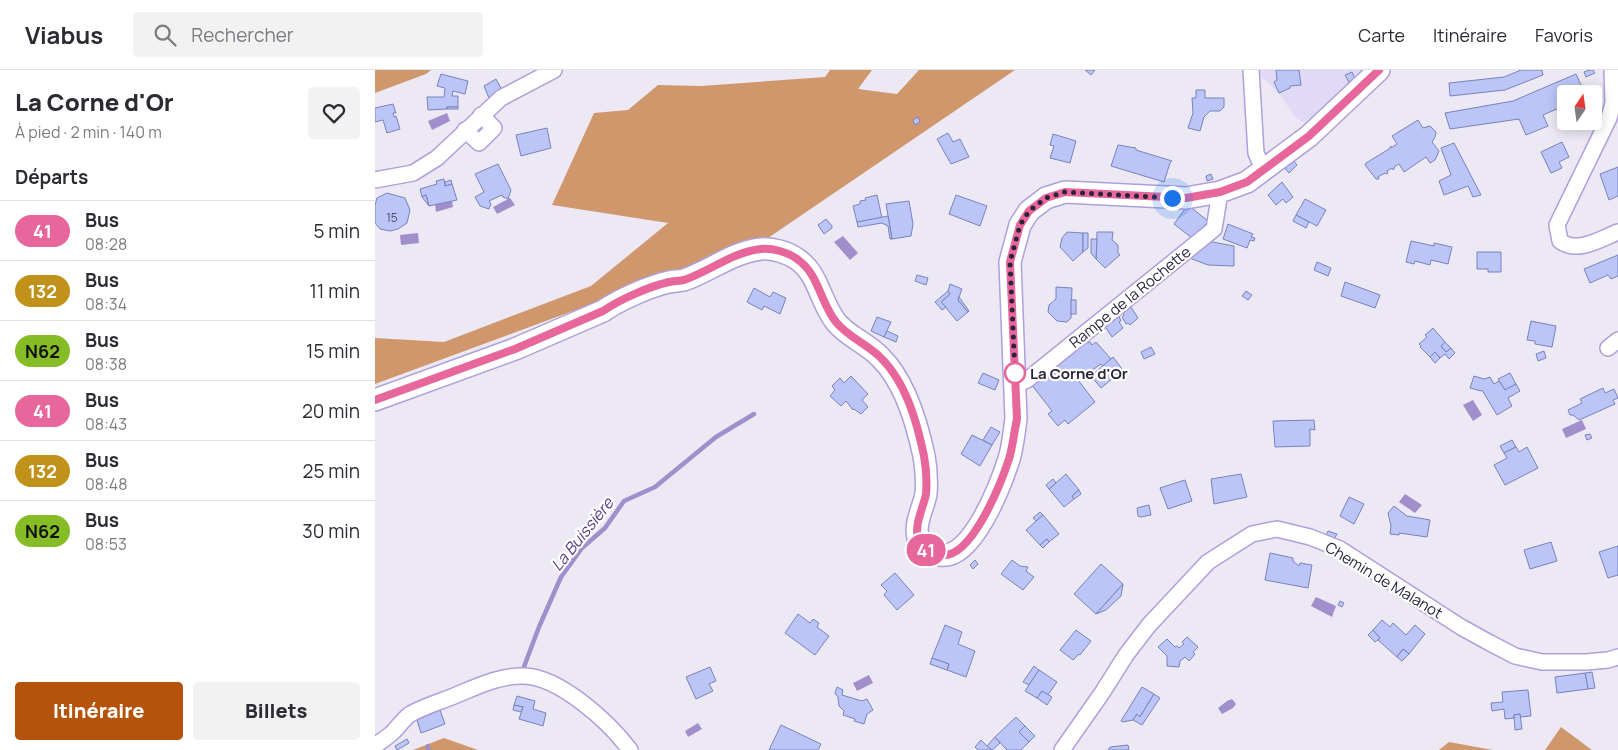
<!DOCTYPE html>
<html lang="fr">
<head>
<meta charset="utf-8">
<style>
	:root { --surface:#fff; --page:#f2f2f3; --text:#2b2b33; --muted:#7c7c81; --line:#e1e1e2; --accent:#b45309 }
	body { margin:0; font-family:Manrope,sans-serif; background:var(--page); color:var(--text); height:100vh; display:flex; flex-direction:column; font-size:19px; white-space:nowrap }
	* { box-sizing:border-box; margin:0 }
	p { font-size:16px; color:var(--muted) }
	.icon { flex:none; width:28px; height:28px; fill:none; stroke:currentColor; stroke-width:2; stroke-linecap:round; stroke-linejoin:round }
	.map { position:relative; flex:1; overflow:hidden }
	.sheet { display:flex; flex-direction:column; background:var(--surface); width:375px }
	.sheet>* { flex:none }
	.badge { padding:0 10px; border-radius:16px; font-size:18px; line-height:32px }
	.needle { width:32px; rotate:13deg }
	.buttons { position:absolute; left:1182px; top:15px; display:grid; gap:10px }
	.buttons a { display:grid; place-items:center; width:45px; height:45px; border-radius:5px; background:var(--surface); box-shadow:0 2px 12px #0003; font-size:25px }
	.you { position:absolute; width:25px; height:25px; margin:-12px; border:4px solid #fff; border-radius:50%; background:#1a73e8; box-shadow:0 0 0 8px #1a73e833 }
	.map>.badge { position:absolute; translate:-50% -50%; box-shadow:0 0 0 2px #fff }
	h2 { padding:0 15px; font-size:19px; line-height:45px }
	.round { display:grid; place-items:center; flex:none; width:52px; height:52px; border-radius:5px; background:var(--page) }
	.head { display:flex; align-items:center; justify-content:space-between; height:85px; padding:0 15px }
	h1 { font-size:24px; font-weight:800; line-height:38px }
	.action { display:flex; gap:10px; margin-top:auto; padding:10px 15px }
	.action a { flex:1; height:58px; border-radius:5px; background:var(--accent); color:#fff; font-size:20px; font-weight:800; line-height:58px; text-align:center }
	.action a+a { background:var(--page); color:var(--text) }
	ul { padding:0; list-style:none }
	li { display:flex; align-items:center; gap:15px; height:60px; padding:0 15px; border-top:1px solid var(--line) }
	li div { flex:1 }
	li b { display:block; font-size:19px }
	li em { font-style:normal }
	li .badge { min-width:55px; font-weight:700; text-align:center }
	header { display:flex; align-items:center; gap:30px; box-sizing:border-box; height:70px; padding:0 25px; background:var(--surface); border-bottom:1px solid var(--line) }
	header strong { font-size:24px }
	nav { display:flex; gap:28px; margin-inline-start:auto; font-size:18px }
	.search { width:350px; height:45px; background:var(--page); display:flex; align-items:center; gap:12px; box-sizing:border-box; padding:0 18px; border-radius:5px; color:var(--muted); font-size:19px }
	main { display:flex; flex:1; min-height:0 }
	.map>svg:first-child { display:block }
	.built { fill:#e1daf6 }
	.forest { fill:#d0976d }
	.water { fill:#a08fcb }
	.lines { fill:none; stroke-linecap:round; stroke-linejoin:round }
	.stream { stroke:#a08fcb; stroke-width:4.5 }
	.building { fill:#bcc5f7; stroke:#7982ba }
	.street-casing { stroke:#af9fda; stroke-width:18 }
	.secondary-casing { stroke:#af9fda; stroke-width:24 }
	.street { stroke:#fff; stroke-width:15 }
	.secondary { stroke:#fff; stroke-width:21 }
	.line-casing { stroke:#fff; stroke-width:11 }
	.line { stroke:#e7679c; stroke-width:8 }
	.walk { stroke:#2a243b; stroke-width:5; stroke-dasharray:0 9 }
	.stop-dot { fill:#fff; stroke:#e7679c; stroke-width:2.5 }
	.labels { text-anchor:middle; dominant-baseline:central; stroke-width:4.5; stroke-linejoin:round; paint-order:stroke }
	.number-label { font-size:12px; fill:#4e4c6a }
	.street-label { font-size:15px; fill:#2a243b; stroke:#fff }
	.stop-label { font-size:15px; font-weight:bold; fill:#2a243b; stroke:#fff; text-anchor:start }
	.water-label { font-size:16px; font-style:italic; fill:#553c85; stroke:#fff }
</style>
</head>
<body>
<header>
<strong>Viabus</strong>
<div class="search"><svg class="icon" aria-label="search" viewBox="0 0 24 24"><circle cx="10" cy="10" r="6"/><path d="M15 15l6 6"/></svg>Rechercher</div>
<nav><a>Carte</a><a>Itinéraire</a><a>Favoris</a></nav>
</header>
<main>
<section class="sheet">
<div class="head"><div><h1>La Corne d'Or</h1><p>À pied · 2 min · 140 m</p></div><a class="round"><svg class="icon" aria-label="heart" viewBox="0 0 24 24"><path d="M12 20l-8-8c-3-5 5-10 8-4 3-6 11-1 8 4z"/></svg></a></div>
<h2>Départs</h2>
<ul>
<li><span class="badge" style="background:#e7679c;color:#fff">41</span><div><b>Bus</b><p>08:28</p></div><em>5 min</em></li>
<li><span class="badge" style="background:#c0921a;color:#fff">132</span><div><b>Bus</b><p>08:34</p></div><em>11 min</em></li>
<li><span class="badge" style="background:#86bc25;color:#111">N62</span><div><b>Bus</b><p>08:38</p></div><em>15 min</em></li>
<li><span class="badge" style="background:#e7679c;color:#fff">41</span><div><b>Bus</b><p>08:43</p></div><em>20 min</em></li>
<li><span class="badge" style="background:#c0921a;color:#fff">132</span><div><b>Bus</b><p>08:48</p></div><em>25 min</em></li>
<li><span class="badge" style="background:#86bc25;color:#111">N62</span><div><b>Bus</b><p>08:53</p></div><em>30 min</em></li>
</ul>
<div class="action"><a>Itinéraire</a><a>Billets</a></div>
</section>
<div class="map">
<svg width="1243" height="680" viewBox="0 0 1243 680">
	<rect width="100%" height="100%" fill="#ece9f5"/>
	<!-- built -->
	<polygon class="built" points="880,0 990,0 933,55 921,48 905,25"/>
	<!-- forest -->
	<g class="forest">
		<polygon points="0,0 56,0 51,4 0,23"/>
		<polygon points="455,0 497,0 483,19 522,24 544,0 640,0 390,170 0,314 0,268 69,272 216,216 293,153 177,135 219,43 253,40 283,15 326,16 450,7"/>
		<polygon points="1186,657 1217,680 1170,680"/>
		<polygon points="69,668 103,680 38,680"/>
		<polygon points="1074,672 1118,680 1064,680"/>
	</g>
	<!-- water -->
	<g class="water">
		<polygon points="72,43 75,51 57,60 53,51"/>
		<polygon points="135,128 140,135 122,144 118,137"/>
		<polygon points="77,131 78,137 61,142 60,134"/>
		<polygon points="43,163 44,173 26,175 25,165"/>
		<polygon points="468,166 483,183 475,190 459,172"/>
		<polygon points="1098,330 1107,345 1098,351 1088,335"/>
		<polygon points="1207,350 1211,359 1191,368 1187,359"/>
		<polygon points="1030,424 1047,435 1040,443 1024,432"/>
		<polygon points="941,527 961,536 957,547 936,536"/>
		<polygon points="494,605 498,613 482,621 478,613"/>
		<polygon points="857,629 861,634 858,638 847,644 843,638 852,631"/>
		<polygon points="323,653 327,659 313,667 310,661"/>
	</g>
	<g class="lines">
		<!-- stream -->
		<g class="stream">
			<polyline points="147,602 164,557 186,507 207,478 230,458 249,431 280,417 341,367 379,344"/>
			<polyline points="53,676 53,680"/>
		</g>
	</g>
	<!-- building -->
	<g class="building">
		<polygon points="710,0 720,0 716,5"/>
		<polygon points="901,0 924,0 926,15 915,16 915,18 904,23 899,12 902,10"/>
		<polygon points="1146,0 1167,0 1168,5 1130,20 1075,26 1074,13 1129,7"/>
		<polygon points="1215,0 1218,0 1220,3 1211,7 1209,2"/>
		<polygon points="977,2 980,9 975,14 970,5"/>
		<polygon points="66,4 93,11 90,24 78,21 77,26 83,26 83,37 72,37 72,39 53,40 52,27 69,27 70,18 62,16"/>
		<polygon points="1201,4 1210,24 1191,24 1191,35 1168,45 1173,56 1151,65 1144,49 1075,59 1070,43 1138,31"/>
		<polygon points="121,9 127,20 114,28 109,16"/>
		<polygon points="821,20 830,20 830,28 849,28 849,37 845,41 835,41 829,47 825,61 813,58 818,43 817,28 821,28"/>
		<polygon points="18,34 21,43 18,43 19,47 21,46 25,59 12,63 8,50 0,52 0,38"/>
		<rect x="72" y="37" width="11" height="2"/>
		<polygon points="543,47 545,52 540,55 538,50"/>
		<polygon points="1043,50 1048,58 1055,56 1061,62 1060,67 1057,72 1064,81 1060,90 1055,93 1051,87 1029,102 1024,94 1019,97 1020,98 1018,100 1017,98 1012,101 1013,103 1011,104 1010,103 1003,107 1004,109 1001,109 990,95 991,93 1014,79 1016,76 1016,78 1022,74 1017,66"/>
		<polygon points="172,58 176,78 146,86 141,65"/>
		<polygon points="573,63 578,72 585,69 594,87 576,94 562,69"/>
		<polygon points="678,64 701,71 695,93 675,88 679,76 675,75"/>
		<polygon points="1187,72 1194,87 1184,92 1187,98 1176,103 1166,82"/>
		<polygon points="1079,73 1106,125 1098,127 1093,116 1069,125 1064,111 1076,105 1066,78"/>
		<polygon points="743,75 761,78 761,80 797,91 795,93 789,112 736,96"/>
		<polygon points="918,90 922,95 914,103 909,97"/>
		<polygon points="123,94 136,120 133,129 128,127 127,125 114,131 116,134 114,139 105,136 100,127 109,122 100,104"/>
		<polygon points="1243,97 1243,126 1234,130 1225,104"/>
		<polygon points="836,104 838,109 832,111 831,106"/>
		<polygon points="69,109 70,116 77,114 82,130 54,136 51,125 47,127 45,119 62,114 61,111"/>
		<polygon points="76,110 77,114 70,116 70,112"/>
		<polygon points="907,112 918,127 911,133 908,129 901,135 893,125"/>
		<polygon points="12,123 30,128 35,140 32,153 23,159 15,161 5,159 0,153 0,135 2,128"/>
		<polygon points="51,125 54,136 47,127"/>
		<polygon points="502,125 507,148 482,152 478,136 485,134 485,131 491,130 490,128"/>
		<polygon points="581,125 612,136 605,156 574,144"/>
		<polygon points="930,129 951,140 942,156 921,145"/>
		<polygon points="534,131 538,154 536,166 517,169 511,134"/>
		<polygon points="813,135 833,151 825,163 823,162 817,168 799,154"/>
		<polygon points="921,145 934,152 931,158 918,151"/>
		<polygon points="513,146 517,169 515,169 513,156 507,153 483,157 482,152"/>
		<polygon points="451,149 457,156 457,158 449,164 443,155"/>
		<polygon points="853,154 878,164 876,167 880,168 879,171 875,170 872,178 848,169"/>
		<polygon points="692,162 708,163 708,182 698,191 685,177 687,168"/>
		<polygon points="722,162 738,162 737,170 743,175 743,183 745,185 730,198 721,189"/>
		<polygon points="708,163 713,163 713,178 708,182"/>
		<polygon points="716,169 722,169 721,189 716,183"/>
		<polygon points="832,171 859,176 859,196 833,195 812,187"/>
		<polygon points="1036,171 1059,176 1059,173 1077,177 1073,194 1056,190 1055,195 1040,191 1039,194 1031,192"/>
		<polygon points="1102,182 1126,182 1126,202 1113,202 1113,199 1102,199"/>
		<polygon points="1243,185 1243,206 1236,209 1233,205 1215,213 1209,199"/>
		<polygon points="942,192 956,198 953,206 939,200"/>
		<polygon points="542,205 553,208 551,215 540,211"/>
		<polygon points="970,212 1005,225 1000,238 966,226"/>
		<polygon points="575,214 587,219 583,230 593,242 582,251 566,232 575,224 573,221"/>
		<polygon points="681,217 697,218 696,248 692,252 682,251 673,242 674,235 681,229"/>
		<polygon points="379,218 395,227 398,222 411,228 405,244 389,236 387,240 372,232"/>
		<polygon points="573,221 575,224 566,232 571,237 567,240 560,232"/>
		<polygon points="871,221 877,225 873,230 867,226"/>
		<polygon points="584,227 594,241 593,242 583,230"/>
		<rect x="696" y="230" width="5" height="14"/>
		<polygon points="754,234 763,248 755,255 753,253 751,254 747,247 749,245 747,240"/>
		<polygon points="743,244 746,251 744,252 748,258 737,267 729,255"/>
		<polygon points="502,247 516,252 509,267 496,261"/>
		<polygon points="1156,251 1181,256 1177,277 1160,274 1160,271 1152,270"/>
		<polygon points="1058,258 1070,272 1066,276 1071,282 1076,278 1080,283 1074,289 1070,284 1065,288 1060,282 1055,287 1045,277 1046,276 1044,274 1052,267 1050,265"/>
		<polygon points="512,261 523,266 521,272 509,267"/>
		<polygon points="715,272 717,275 721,272 736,289 728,296 726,294 703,310 720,332 693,354 690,350 683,356 673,344 677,341 656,314 704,274"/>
		<polygon points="1070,272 1076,278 1071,282 1066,276"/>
		<polygon points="776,277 780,284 769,289 766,282"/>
		<polygon points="1169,281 1171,288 1163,291 1161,284"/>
		<polygon points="1060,282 1065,288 1060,293 1055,287"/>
		<polygon points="738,287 748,300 726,318 716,306"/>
		<polygon points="608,303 624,310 620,320 603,313"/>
		<polygon points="1135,303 1141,314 1130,320 1123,309"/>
		<polygon points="476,306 493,324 487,330 493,337 486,344 479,339 478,340 471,331 466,336 455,326 460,320 457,316 465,308 469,313"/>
		<polygon points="1099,306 1109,309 1115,307 1119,314 1124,311 1130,320 1141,314 1145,321 1133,328 1137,336 1122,345 1107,320 1106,321 1095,318"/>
		<polygon points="1228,318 1230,323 1239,319 1243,328 1238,330 1240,334 1204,350 1198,345 1195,345 1193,340 1207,333 1205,329"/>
		<polygon points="939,350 940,360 935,359 935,376 900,377 898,351"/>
		<polygon points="616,357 625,362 617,375 608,370"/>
		<polygon points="1215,364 1217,368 1212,370 1210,365"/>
		<polygon points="597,365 617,375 605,396 586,384"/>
		<polygon points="1137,370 1141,377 1129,383 1125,376"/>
		<polygon points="1141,377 1144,382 1152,377 1163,398 1130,415 1119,395 1132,388 1129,383"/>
		<polygon points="691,404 704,420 697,426 699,429 689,437 674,419"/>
		<polygon points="866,404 872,427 839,434 836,409"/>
		<polygon points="678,409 681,413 674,419 671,415"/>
		<polygon points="810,410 817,431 793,439 785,418"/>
		<polygon points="704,420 706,424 699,429 697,426"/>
		<polygon points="974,427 989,434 979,454 965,446"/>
		<polygon points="774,435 776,445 766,447 763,446 762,438"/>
		<polygon points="1019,436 1032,446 1055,450 1052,467 1024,463 1024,465 1015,464 1016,456 1013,443"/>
		<polygon points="665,442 668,445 661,451 658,448"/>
		<polygon points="668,445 684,464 674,472 672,469 665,475 651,460"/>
		<polygon points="953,461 962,464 958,471 950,467"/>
		<polygon points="672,469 674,472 668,478 665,475"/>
		<polygon points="1176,472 1182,491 1155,499 1149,480"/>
		<polygon points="1243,476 1243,505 1233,508 1224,482"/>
		<polygon points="895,483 918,488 918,491 924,496 925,493 937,495 933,518 890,510"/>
		<polygon points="600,490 603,494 598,499 595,495"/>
		<polygon points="637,490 645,496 653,497 651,501 659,507 648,520 626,504"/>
		<polygon points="726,494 748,514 721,544 699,524"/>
		<polygon points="520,503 539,525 522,540 509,525 512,521 506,515"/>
		<polygon points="748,514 746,526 731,540 721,544"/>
		<polygon points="965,531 969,533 967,537 963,535"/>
		<polygon points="423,544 435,553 438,549 444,553 442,557 454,566 440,585 410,563"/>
		<polygon points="1007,550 1015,557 1018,553 1031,565 1040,555 1050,564 1034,584 1028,579 1022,587 1003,570 1005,568 998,560"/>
		<polygon points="570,555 587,562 583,574 600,581 591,607 572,600 574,594 557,588"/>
		<polygon points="701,560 716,571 705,585 704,584 698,590 685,580"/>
		<polygon points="998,560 1005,568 1000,572 993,565"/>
		<polygon points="812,567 823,577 818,582 820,584 814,591 810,587 805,591 804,597 792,596 792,586 783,577 792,569 800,577 802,576 804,578 809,574 807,572"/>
		<polygon points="1028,579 1034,584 1027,591 1022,587"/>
		<polygon points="557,588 574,594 572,600 555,594"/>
		<polygon points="659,596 664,600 654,615 648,612"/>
		<polygon points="335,597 341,611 334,614 338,621 321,629 311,607"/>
		<polygon points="664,600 682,612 673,625 667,621 662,628 650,621"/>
		<polygon points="1217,602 1220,618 1213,619 1210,603"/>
		<polygon points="1210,603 1213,619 1182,623 1180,607"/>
		<polygon points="462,617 468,620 467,625 487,631 492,629 498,640 492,644 489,654 479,651 480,649 468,645 469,641 464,636 463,627 460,623"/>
		<polygon points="767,617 779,624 765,647 762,644 758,650 748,652 746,651"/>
		<polygon points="1153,620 1156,646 1145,647 1145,644 1139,645 1139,648 1130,649 1129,639 1117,641 1116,633 1128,632 1127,622"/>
		<polygon points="667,621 677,627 672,635 662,628"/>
		<polygon points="779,624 785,628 767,655 758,650 762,644 765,647"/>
		<polygon points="142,626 160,631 158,639 171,643 168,656 144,649 148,637 139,635"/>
		<polygon points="139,635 148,637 146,642 138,640"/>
		<polygon points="65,640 70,654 46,663 42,650"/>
		<polygon points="1145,644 1147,659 1140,660 1139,645"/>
		<polygon points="641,647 650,656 644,662 654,672 646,680 632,680 620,667"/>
		<polygon points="406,655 446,674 443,680 394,680"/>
		<polygon points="650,656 660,666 654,672 644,662"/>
		<polygon points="620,667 625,673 617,680 612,676"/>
		<polygon points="32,669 34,673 22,680 20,676"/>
		<polygon points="606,670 612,676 617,680 603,680 600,677"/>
		<polygon points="753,675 754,680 733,680 735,677"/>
	</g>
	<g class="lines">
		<!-- street casing -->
		<g class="street-casing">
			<g id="street">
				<polyline points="876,0 881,83 889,101"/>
				<path d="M1237 0 1238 33 1234 48 1182 155 1185 171C1203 184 1225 169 1243 162"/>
				<polyline points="90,60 104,73 119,58 106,45"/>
				<polyline points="0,110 38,103 62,88 126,28 179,0"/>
				<polyline points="1233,278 1243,270"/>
				<polyline points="640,315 652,310 839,159 845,122"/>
				<path d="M0 676C6 671 13 667 18 662 23 657 28 650 34 645 44 638 67 631 79 626 101 617 125 605 149 606 185 607 234 652 255 680"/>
				<polyline points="687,680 727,623 751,585 774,555 833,492 877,464 902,459 935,467 965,479 1086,557 1115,573 1140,586 1167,592 1211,592 1233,590 1243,587"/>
			</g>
		</g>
		<!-- secondary casing -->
		<g class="secondary-casing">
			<path id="secondary" d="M0 330 140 279 228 241C244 230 275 216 294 212 299 211 304 211 309 210 335 201 358 182 386 179 397 178 412 182 422 189 444 204 445 232 461 252 473 267 492 273 505 287 530 311 542 353 549 386 551 397 552 412 551 424 548 440 536 458 546 475 549 481 558 484 565 485 597 491 626 414 634 389 638 376 639 362 641 349L635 192 645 155 654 141 671 128 690 122 811 128 845 122 872 112 934 66 1004 0"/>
		</g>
		<!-- street -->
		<use href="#street" class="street"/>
		<!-- secondary -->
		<use href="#secondary" class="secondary"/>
	</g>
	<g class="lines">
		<!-- line casing -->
		<g class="line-casing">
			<path id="line" d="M0 330 140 279 228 241C244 230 275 216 294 212 299 211 304 211 309 210 335 201 358 182 386 179 397 178 413 182 422 189 444 204 445 232 461 252 473 267 492 274 505 287 531 312 542 352 549 386 551 397 552 412 551 424 548 440 536 459 546 475 549 481 558 484 565 485 596 491 626 413 634 389 638 376 639 362 642 349L635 192 645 155 654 141 671 128 690 122 811 128 845 122 872 112 934 66 1004 0"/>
		</g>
		<!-- line -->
		<use href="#line" class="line"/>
		<!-- walk -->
		<polyline class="walk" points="640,303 635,192 645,155 654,141 671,128 690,122 797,128"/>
	</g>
	<!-- markers -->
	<circle class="stop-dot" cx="640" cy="303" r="10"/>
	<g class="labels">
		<!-- number labels -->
		<g class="number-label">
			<text x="17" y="147">15</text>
		</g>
		<!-- street labels -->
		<g class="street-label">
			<text transform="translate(755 227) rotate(-39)">Rampe de la Rochette</text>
			<text transform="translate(1009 510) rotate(31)">Chemin de Malanot</text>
		</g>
		<!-- stop labels -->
		<g class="stop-label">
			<text x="655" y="303">La Corne d'Or</text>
		</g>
		<!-- water labels -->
		<g class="water-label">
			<text transform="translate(207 464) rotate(-51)">La Buissière</text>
		</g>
	</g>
</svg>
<div class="buttons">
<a><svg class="needle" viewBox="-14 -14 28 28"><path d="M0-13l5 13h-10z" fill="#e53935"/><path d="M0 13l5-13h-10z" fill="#7c7c81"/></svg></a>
</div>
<div class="you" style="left:797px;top:128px"></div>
<b class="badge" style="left:551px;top:480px;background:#e7679c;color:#fff">41</b>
</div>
</main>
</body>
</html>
